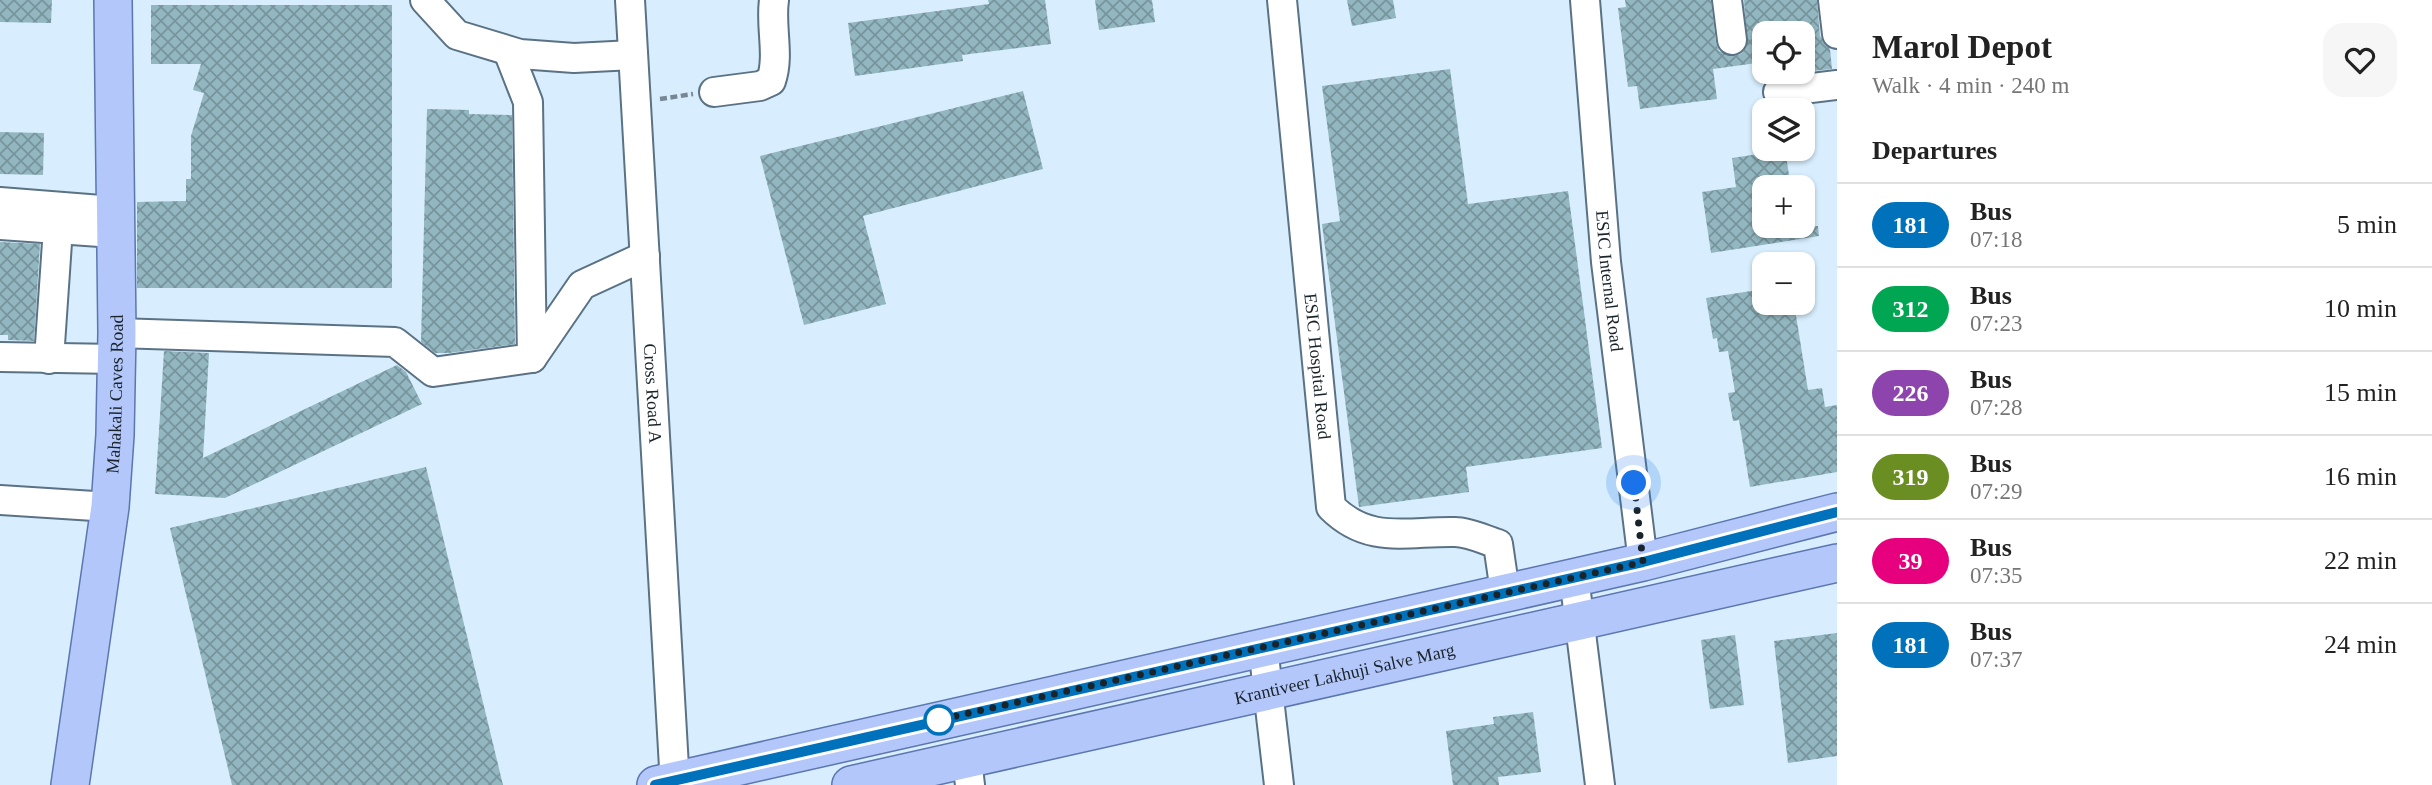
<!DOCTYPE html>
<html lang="en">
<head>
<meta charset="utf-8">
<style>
	:root { --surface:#fff; --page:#f6f6f6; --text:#222; --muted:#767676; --line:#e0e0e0 }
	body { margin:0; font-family:Georgia,serif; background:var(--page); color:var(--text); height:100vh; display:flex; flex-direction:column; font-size:26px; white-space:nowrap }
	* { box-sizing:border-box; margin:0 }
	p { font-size:23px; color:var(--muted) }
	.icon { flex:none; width:38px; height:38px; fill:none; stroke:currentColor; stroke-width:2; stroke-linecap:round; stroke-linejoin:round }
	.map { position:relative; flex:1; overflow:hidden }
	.panel { display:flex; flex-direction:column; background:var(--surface); width:595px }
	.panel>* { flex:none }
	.badge { padding:0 14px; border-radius:23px; font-size:24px; line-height:46px }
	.controls { position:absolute; left:1752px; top:21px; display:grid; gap:14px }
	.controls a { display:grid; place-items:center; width:63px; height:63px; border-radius:14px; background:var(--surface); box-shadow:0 2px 5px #0004; font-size:35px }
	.you { position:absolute; width:35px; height:35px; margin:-18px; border:5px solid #fff; border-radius:50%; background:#1a73e8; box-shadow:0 0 0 10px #1a73e833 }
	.map>.badge { position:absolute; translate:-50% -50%; box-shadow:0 0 0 4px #fff }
	h2 { padding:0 35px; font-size:26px; line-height:63px }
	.round { display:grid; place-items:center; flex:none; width:74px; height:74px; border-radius:21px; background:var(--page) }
	.head { display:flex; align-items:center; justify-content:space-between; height:119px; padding:0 35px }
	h1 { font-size:33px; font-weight:800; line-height:52px }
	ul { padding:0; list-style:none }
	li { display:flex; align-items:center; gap:21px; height:84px; padding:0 35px; border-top:2px solid var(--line) }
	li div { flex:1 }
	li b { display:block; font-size:26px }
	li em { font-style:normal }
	li .badge { min-width:77px; font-weight:700; text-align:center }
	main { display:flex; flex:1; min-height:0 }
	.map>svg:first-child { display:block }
	.building { fill:url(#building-cross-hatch) }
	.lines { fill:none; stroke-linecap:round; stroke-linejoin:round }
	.minor-casing { stroke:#5a7284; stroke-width:32 }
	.major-casing { stroke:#5c76af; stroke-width:40 }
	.path { stroke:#778793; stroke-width:4.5; stroke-dasharray:7 3.5; stroke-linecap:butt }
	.minor { stroke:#fff; stroke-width:28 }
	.major { stroke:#b3c7fa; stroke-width:37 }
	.line-casing { stroke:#fff; stroke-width:16 }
	.line { stroke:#0072bc; stroke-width:10 }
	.walk { stroke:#19232a; stroke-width:7; stroke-dasharray:0 12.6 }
	.stop-dot { fill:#fff; stroke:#0072bc; stroke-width:3.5 }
	.labels { text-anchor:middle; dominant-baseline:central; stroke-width:5; stroke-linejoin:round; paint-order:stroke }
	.street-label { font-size:18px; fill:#19232a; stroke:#d8eefe }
</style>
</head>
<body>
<main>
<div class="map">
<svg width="1837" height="785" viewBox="0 0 1837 785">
	<defs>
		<pattern id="building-cross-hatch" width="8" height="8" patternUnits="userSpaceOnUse" patternTransform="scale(1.75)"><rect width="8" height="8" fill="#93b7c0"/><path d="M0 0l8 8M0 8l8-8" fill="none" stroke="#77949c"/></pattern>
	</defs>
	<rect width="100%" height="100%" fill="#d8eefe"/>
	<!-- building -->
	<g class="building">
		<polygon points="0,0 52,0 51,23 0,22"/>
		<polygon points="988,0 1045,0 1051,44 962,55 963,61 855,76 848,23 989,4"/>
		<polygon points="1095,0 1152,0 1155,22 1099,30"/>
		<polygon points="1347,0 1393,0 1396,18 1352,26"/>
		<polygon points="1625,0 1711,0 1716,43 1719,51 1733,56 1741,54 1747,46 1744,0 1817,0 1820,36 1830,49 1832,69 1802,72 1802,33 1764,33 1764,62 1713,69 1717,99 1640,109 1637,86 1628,87 1618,8 1626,7"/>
		<polygon points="151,5 392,5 392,288 137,288 137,202 186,201 186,179 191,179 191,136 204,93 193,90 201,64 151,64"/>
		<polygon points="1450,69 1468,204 1568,191 1602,448 1466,467 1469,492 1359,507 1322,224 1340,221 1322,86"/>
		<polygon points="1023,91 1043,169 863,216 886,304 804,325 760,156"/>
		<polygon points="427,109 469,110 469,114 512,115 515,344 449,353 435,353 421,342"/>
		<polygon points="0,132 44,133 43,175 0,174"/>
		<polygon points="1785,150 1791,187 1764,187 1764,226 1818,226 1819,236 1711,253 1702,192 1736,187 1732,158"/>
		<polygon points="0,242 40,244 34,341 8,340 8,335 0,335"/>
		<polygon points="1764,289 1764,303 1794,303 1808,390 1822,388 1825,407 1837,405 1837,472 1750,487 1739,420 1733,421 1728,393 1735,392 1728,351 1719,352 1717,338 1713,339 1706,298"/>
		<polygon points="164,351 209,353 203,458 397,365 406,372 422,404 225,498 155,494"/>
		<polygon points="426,467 503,785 232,785 170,528"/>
		<polygon points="1837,633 1837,756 1788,763 1774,641"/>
		<polygon points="1735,635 1744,705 1710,709 1701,640"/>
		<polygon points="1533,712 1541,772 1498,777 1499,785 1453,785 1446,731 1494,724 1493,717"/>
	</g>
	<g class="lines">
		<!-- minor casing -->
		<g class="minor-casing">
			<g id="minor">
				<polyline points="425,0 457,35 520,54 574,58 633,55"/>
				<path id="s1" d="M630 0 675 785"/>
				<path id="s2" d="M1282 0 1331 507C1369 545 1407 531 1455 532 1469 532 1485 540 1498 544L1505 592"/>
				<path id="s3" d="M1585 0 1606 262 1643 562"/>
				<polyline points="1727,0 1732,40"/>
				<polyline points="1833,0 1837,34"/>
				<polyline points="508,51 528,102 532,358"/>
				<path d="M714 92 760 86 771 81C780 55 770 27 774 0"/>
				<polyline points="1778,92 1837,85"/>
				<polyline points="0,202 114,211"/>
				<polyline points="0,225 114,233"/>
				<polyline points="117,333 395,342 433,372 532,358 582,285 645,256"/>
				<polyline points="0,357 116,359"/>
				<polyline points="49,359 58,228"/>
				<polyline points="0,500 110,507"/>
				<polyline points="1574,577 1600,785"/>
				<polyline points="1263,647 1279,785"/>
				<polyline points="967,760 970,785"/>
			</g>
		</g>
		<!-- major casing -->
		<g class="major-casing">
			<g id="major">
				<path id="s4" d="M70 785 110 507 115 435 117 333 113 0"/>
				<polyline points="656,785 1643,562 1837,512"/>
				<path id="s5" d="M851 785 1837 563"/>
			</g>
		</g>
		<!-- path -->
		<polyline class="path" points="660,99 693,94"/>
		<!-- minor -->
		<use href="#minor" class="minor"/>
		<!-- major -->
		<use href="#major" class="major"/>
	</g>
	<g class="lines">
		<!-- line casing -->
		<g class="line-casing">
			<polyline id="line" points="655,785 1643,562 1837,512"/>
		</g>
		<!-- line -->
		<use href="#line" class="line"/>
		<!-- walk -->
		<polyline class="walk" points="939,720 929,722 1643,562 1634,483"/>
	</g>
	<!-- markers -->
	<circle class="stop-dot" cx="939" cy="720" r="14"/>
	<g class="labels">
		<!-- street labels -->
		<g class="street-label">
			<text stroke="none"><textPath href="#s3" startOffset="282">ESIC Internal Road</textPath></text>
			<text stroke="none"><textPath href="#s2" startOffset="368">ESIC Hospital Road</textPath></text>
			<text stroke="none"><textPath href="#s1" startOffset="394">Cross Road A</textPath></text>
			<text stroke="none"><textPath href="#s4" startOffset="394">Mahakali Caves Road</textPath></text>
			<text stroke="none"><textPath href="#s5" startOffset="506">Krantiveer Lakhuji Salve Marg</textPath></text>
		</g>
	</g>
</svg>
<div class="controls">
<a><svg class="icon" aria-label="locate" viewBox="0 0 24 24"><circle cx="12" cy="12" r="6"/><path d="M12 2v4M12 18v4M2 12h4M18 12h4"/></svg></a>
<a><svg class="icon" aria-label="layers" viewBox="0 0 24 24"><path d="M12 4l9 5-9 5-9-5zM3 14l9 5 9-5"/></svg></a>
<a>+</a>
<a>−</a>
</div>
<div class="you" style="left:1634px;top:483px"></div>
</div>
<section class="panel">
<div class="head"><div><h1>Marol Depot</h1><p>Walk · 4 min · 240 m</p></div><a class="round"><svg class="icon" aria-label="heart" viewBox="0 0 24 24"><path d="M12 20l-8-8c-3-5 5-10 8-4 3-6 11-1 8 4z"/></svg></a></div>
<h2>Departures</h2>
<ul>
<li><span class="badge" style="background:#0072bc;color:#fff">181</span><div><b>Bus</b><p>07:18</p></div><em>5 min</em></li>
<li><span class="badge" style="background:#00a651;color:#fff">312</span><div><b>Bus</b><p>07:23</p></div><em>10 min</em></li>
<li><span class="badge" style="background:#8e44ad;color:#fff">226</span><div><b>Bus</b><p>07:28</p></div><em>15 min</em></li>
<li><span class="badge" style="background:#6b8e23;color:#fff">319</span><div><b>Bus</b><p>07:29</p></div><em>16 min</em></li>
<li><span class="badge" style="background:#e6007e;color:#fff">39</span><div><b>Bus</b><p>07:35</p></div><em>22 min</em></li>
<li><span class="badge" style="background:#0072bc;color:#fff">181</span><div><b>Bus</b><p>07:37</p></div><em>24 min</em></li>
</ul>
</section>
</main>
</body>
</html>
